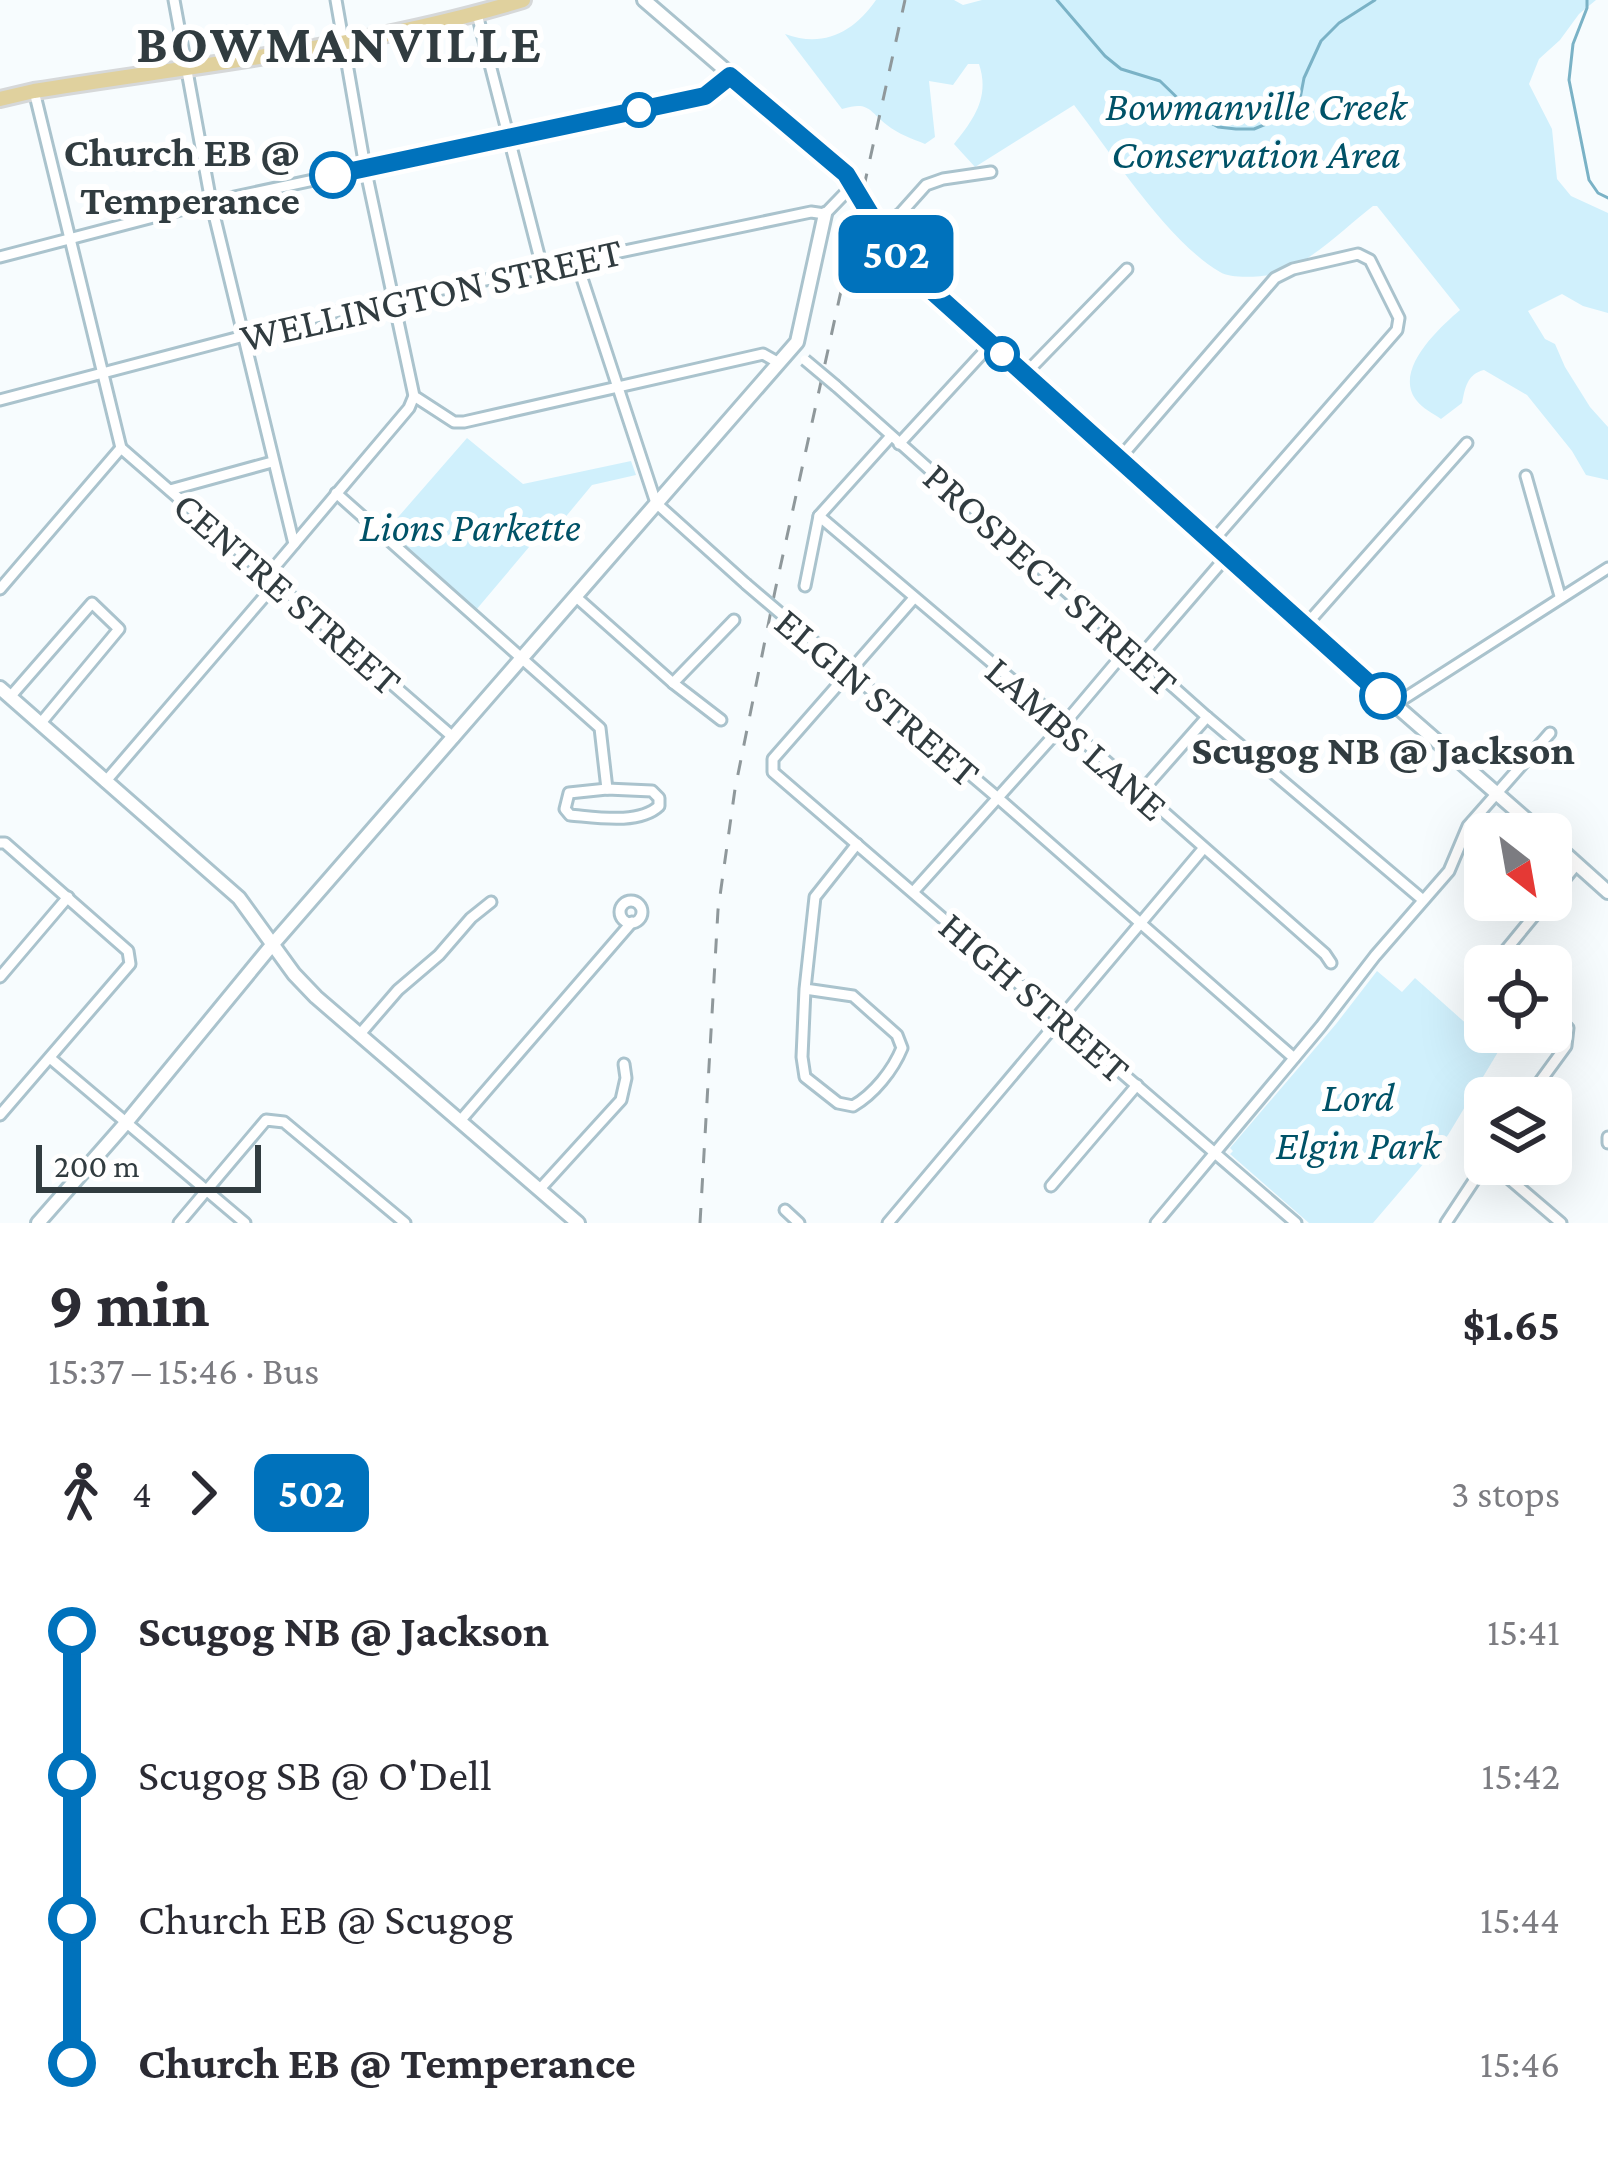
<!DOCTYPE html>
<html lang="en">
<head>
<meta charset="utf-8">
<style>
	:root { --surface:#fff; --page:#f2f2f3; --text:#2b2b33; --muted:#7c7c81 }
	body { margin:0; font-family:"Crimson Pro",serif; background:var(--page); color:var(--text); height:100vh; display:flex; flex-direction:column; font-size:45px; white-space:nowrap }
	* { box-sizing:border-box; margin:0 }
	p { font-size:39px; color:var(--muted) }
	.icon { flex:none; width:66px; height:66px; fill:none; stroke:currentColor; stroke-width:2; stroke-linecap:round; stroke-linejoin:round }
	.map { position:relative; height:1223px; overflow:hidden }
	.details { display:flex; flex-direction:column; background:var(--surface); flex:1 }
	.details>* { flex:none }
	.badge { padding:0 24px; border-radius:18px; font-size:42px; line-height:78px }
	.needle { width:78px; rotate:149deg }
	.controls { position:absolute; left:1464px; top:813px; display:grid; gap:24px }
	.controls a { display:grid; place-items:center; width:108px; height:108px; border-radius:18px; background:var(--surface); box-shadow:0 12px 48px #0002; font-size:60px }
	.scale { position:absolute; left:36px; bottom:30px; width:225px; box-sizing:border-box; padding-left:12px; border:6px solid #313c40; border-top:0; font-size:33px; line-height:42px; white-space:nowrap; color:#313c40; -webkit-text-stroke:9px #fff; paint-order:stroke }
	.map>.badge { position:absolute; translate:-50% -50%; box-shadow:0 0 0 6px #fff }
	.legs { display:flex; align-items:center; gap:18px; height:132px; padding:0 48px; font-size:39px }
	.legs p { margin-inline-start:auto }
	.summary { display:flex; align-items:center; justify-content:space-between; height:204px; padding:0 48px }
	h1 { font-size:66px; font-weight:700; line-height:90px }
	ul { padding:0 48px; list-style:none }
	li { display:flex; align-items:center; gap:42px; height:144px; font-size:45px }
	li i { display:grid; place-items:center; width:18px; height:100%; margin:0 15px; background:currentColor }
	li i::after { content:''; width:30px; height:30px; margin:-15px; border:9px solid; border-radius:50%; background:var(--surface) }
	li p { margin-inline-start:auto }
	li:first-child i { background:linear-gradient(#0000 50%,currentColor 0) }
	li:last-child i { background:linear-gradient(currentColor 50%,#0000 0) }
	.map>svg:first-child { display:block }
	.green { fill:#d0f0fc }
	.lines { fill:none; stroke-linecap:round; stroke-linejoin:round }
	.stream { stroke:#7ab2c6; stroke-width:3 }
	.street-casing { stroke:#aac3cd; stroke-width:15 }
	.secondary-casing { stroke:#aac3cd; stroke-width:18 }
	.primary-casing { stroke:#d6d8d9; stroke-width:20 }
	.street { stroke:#fff; stroke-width:9 }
	.secondary { stroke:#fff; stroke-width:12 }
	.primary { stroke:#e0d19e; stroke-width:14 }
	.rail { stroke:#8f989b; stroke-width:3; stroke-dasharray:15 15; stroke-linecap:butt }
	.street-bridge-casing { stroke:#aac3cd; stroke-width:15; stroke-linecap:butt }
	.street-bridge { stroke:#fff; stroke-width:9 }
	.line-1-casing { stroke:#fff; stroke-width:27 }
	.line-1 { stroke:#0072bc; stroke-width:18 }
	.stop-1-dot { fill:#fff; stroke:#0072bc; stroke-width:6 }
	.labels { text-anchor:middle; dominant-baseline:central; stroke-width:12; stroke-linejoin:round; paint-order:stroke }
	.park-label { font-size:42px; font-style:italic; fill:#005267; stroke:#fff }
	.stop-label { font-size:42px; font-weight:bold; fill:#313c40; stroke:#fff; text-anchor:end }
	.street-label { font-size:42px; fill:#313c40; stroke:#fff }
	.district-label { font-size:54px; font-weight:bold; letter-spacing:3px; fill:#313c40; stroke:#fff }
</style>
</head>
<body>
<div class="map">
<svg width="1608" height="1223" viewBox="0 0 1608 1223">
	<rect width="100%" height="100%" fill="#f7fcfe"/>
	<!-- green -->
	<g class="green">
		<path d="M876 0H954L963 5 982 0H1596L1579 14 1560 40 1539 59 1529 84 1552 129 1557 179 1571 196 1608 213V313L1583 306 1562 294 1528 311 1545 339 1555 344 1565 367 1590 407 1608 427V480L1586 475 1572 451 1527 395 1484 370C1467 374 1465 388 1462 403L1441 419C1434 414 1422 408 1417 401 1392 371 1439 328 1460 310L1377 206H1373C1347 226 1306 267 1274 274 1261 277 1231 279 1220 272 1168 242 1112 154 1074 105L975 167 954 144C974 119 990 97 979 64H968L953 85 929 81 935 137 925 144C913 139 898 134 887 125 868 110 869 101 842 109L785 34C823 48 853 33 876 0Z"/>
		<polygon points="467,438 523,484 631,461 636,475 592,485 563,520 556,515 476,610 386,531"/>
		<polygon points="1377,971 1402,992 1415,978 1498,1052 1448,1135 1373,1223 1309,1223 1230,1154 1233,1151 1230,1148 1336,1024"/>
	</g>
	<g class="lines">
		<!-- stream -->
		<g class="stream">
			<polyline points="1057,0 1105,56 1121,69 1160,81 1193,113 1218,127 1236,129 1254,129 1293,113 1299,104 1304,78 1321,41 1339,23 1375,0"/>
			<polyline points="1587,0 1587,8 1573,44 1569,80 1589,180 1598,193 1608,198"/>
		</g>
		<!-- street casing -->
		<g class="street-casing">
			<g id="street">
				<polyline points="174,0 211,202 294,544"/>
				<polyline points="336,0 365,167 414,396 454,422 464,422 763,354 779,363"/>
				<polyline points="477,14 542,267"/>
				<polyline points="34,91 121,448"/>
				<polyline points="878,226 900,214 926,185 943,179 991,172"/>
				<polyline points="0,257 211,202 705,96 730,76"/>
				<polyline points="576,260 656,503 746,584"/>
				<polyline points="1025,374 1127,269"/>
				<polyline points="836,386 1207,717 1423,900"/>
				<polyline points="0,400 347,309 811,212 825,214 853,185"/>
				<polyline points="899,444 991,344"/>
				<polyline points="121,448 454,738"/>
				<polyline points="1119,459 1275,278 1293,269 1358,254 1370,260 1399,318 1397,330 1211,543"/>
				<polyline points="1526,476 1560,596"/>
				<polyline points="170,490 272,462"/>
				<polyline points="336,493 600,728 607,789"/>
				<polyline points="819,516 1064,724 1325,954 1331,963"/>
				<polyline points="267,576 409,408 414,396"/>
				<polyline points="805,586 819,516 891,436"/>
				<polyline points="0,589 121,448"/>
				<polyline points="575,596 673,683 721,720"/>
				<polyline points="914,598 773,759 773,772 1296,1223"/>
				<polyline points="793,624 998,798 1294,1058"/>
				<polyline points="1305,626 1467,443"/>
				<polyline points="1140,657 1226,557"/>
				<polyline points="673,683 734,620"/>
				<polyline points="10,697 92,603 119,629 40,724"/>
				<polyline points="1394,705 1608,568"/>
				<polyline points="105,782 276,583"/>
				<path d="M607 789 652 791 659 798V806C639 825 595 817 570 815L565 809 569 793Z"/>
				<polyline points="1140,793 1207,717"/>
				<polyline points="0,843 5,843 128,951 130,964 0,1115"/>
				<polyline points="914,891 1064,724 1129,647"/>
				<polyline points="1551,896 1577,864"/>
				<circle cx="631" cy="912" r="11"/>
				<polyline points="1499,966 1501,956 1547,900"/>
				<polyline points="0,977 68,897"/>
				<path d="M805 989 853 996 897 1035 902 1048C893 1070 874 1094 853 1106L838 1103 805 1077 802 1057 805 989 815 897 857 844"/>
				<polyline points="360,1034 398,990 439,955 471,918 491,902"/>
				<polyline points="50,1058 245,1223"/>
				<polyline points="1528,1098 1566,1046 1568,1028 1551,1014"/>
				<polyline points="460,1121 632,922"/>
				<polyline points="1608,1137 1608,1143"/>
				<polyline points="1492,1164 1561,1223"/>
				<polyline points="1051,1186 1137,1085"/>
				<polyline points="539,1190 621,1100 626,1078 624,1064"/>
				<polyline points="785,1210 799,1223"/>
				<polyline points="179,1223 266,1120 284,1122 405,1223"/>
				<polyline points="888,1223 1203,849"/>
				<polyline points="1156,1223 1321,1026 1375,956 1449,871 1468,826 1550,733"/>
				<polyline points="1446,1223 1485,1164"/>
			</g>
		</g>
		<!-- secondary casing -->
		<g class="secondary-casing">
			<g id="secondary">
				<polyline points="644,0 846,174 890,247 912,273 1226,557 1543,834"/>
				<polyline points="0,688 239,898 294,974 316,997 578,1223"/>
				<polyline points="1551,841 1608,892"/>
				<polyline points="38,1223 125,1124 272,945 797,342 825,214"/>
			</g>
		</g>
		<!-- primary casing -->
		<g class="primary-casing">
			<path id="primary" d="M0 99 34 91C197 65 364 48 523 0"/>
		</g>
		<!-- street -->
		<use href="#street" class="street"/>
		<!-- secondary -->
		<use href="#secondary" class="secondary"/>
		<!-- primary -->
		<use href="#primary" class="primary"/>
		<!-- rail -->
		<polyline class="rail" points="700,1223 718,910 735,789 775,591 905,0"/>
		<!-- street-bridge casing -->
		<g class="street-bridge-casing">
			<g id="street-bridge">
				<polyline points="805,360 836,386"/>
				<polyline points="746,584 793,624"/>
			</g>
		</g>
		<!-- street-bridge -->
		<use href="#street-bridge" class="street-bridge"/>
	</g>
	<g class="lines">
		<!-- line-1 casing -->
		<g class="line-1-casing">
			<polyline id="line-1" points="333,175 705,96 730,76 846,174 890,247 912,273 1383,696"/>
		</g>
		<!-- line-1 -->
		<use href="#line-1" class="line-1"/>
	</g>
	<!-- markers -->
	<g class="stop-1-dot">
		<circle cx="639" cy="110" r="15"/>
		<circle cx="333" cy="175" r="21"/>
		<circle cx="1002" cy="354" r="15"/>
		<circle cx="1383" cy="696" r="21"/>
	</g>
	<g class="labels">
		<!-- park labels -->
		<g class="park-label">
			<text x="1256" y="105">Bowmanville Creek<tspan x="1256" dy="48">Conservation Area</tspan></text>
			<text x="470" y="526">Lions Parkette</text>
			<text x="1358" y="1096">Lord<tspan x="1358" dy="48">Elgin Park</tspan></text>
		</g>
		<!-- stop labels -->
		<g class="stop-label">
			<text x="300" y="151">Church EB @<tspan x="300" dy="48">Temperance</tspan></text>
			<text x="1383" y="749" text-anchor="middle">Scugog NB @ Jackson</text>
		</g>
		<!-- street labels -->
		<g class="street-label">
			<text transform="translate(431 294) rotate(-13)">WELLINGTON STREET</text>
			<text transform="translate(1051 579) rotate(42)">PROSPECT STREET</text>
			<text transform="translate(288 593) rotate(41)">CENTRE STREET</text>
			<text transform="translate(878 697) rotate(40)">ELGIN STREET</text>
			<text transform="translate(1077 738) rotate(41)">LAMBS LANE</text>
			<text transform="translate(1035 997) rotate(41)">HIGH STREET</text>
		</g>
		<!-- district labels -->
		<g class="district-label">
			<text x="340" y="44">BOWMANVILLE</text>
		</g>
	</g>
</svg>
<div class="controls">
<a><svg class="needle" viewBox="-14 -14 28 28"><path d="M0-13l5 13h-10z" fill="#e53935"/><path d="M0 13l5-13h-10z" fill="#7c7c81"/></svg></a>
<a><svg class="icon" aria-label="locate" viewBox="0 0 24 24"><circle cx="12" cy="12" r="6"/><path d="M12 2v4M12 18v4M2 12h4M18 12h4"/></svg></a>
<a><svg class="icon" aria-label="layers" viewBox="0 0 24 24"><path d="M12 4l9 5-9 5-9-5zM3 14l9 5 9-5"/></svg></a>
</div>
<div class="scale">200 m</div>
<b class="badge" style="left:896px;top:254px;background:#0072bc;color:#fff">502</b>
</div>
<section class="details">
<div class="summary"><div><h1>9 min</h1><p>15:37 – 15:46 · Bus</p></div><b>$1.65</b></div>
<div class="legs"><svg class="icon" aria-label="walk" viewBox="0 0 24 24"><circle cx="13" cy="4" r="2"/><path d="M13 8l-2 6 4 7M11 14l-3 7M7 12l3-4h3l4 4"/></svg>4<svg class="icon" aria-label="forward" viewBox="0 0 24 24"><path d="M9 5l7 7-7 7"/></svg><b class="badge" style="background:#0072bc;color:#fff">502</b><p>3 stops</p></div>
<ul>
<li><i style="color:#0072bc"></i><b>Scugog NB @ Jackson</b><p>15:41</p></li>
<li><i style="color:#0072bc"></i><span>Scugog SB @ O'Dell</span><p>15:42</p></li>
<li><i style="color:#0072bc"></i><span>Church EB @ Scugog</span><p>15:44</p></li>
<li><i style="color:#0072bc"></i><b>Church EB @ Temperance</b><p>15:46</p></li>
</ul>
</section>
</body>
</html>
